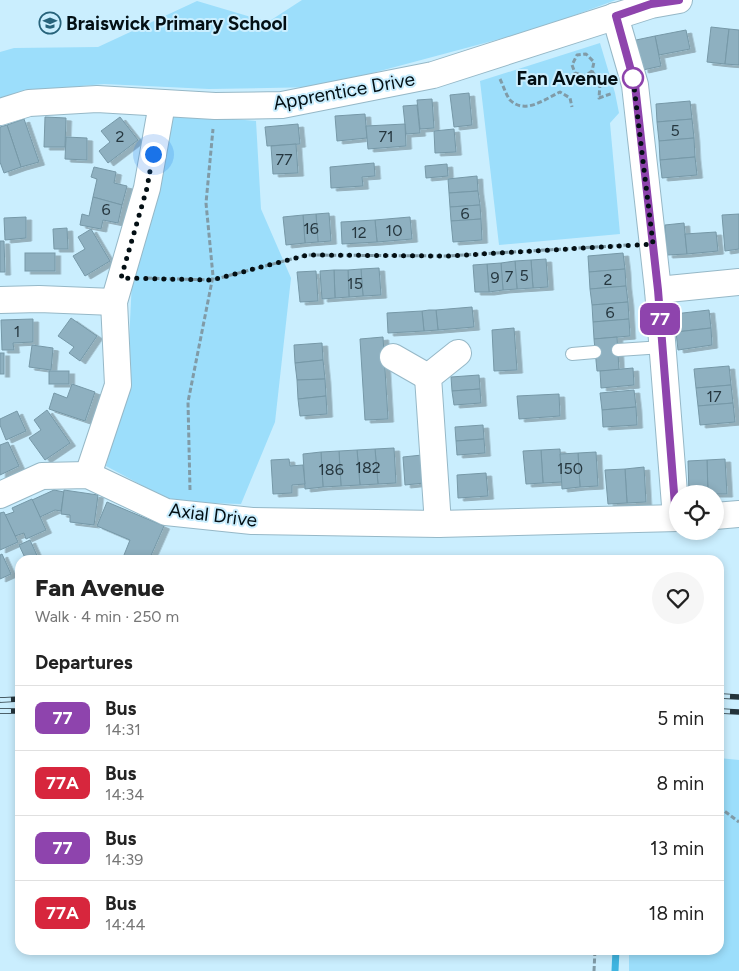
<!DOCTYPE html>
<html lang="en">
<head>
<meta charset="utf-8">
<style>
	:root { --surface:#fff; --page:#f6f6f6; --text:#222; --muted:#767676; --line:#e0e0e0 }
	body { margin:0; font-family:Figtree,sans-serif; background:var(--page); color:var(--text); height:100vh; display:flex; flex-direction:column; font-size:19px; white-space:nowrap }
	* { box-sizing:border-box; margin:0 }
	p { font-size:16px; color:var(--muted) }
	.icon { flex:none; width:28px; height:28px; fill:none; stroke:currentColor; stroke-width:2; stroke-linecap:round; stroke-linejoin:round }
	.map { position:relative; flex:1; overflow:hidden }
	.sheet { position:absolute; left:15px; top:555px; width:709px; height:400px; display:flex; flex-direction:column; background:var(--surface); border-radius:15px; box-shadow:0 2px 8px #0003 }
	.sheet>* { flex:none }
	.badge { padding:0 10px; border-radius:8px; font-size:18px; line-height:32px }
	.fabs { position:absolute; left:669px; top:485px; display:grid; gap:10px }
	.fabs a { display:grid; place-items:center; width:55px; height:55px; border-radius:50%; background:var(--surface); box-shadow:0 2px 8px #0003; font-size:25px }
	.you { position:absolute; width:25px; height:25px; margin:-12px; border:4px solid #fff; border-radius:50%; background:#1a73e8; box-shadow:0 0 0 8px #1a73e833 }
	.map>.badge { position:absolute; translate:-50% -50%; box-shadow:0 0 0 2px #fff }
	h2 { padding:0 20px; font-size:19px; line-height:45px }
	.round { display:grid; place-items:center; flex:none; width:52px; height:52px; border-radius:26px; background:var(--page) }
	.summary { display:flex; align-items:center; justify-content:space-between; height:85px; padding:0 20px }
	h1 { font-size:24px; font-weight:800; line-height:38px }
	ul { padding:0; list-style:none }
	li { display:flex; align-items:center; gap:15px; height:65px; padding:0 20px; border-top:1px solid var(--line) }
	li div { flex:1 }
	li b { display:block; font-size:19px }
	li em { font-style:normal }
	li .badge { min-width:55px; font-weight:700; text-align:center }
	.map>svg:first-child { display:block }
	.green { fill:#9cdefb }
	.lines { fill:none; stroke-linecap:round; stroke-linejoin:round }
	.stream { stroke:#3fb4e0; stroke-width:7 }
	.building { fill:#8eb0c0; stroke:#7698a7; filter:url(#shadow) }
	.lane-casing { stroke:#96b8c7; stroke-width:14 }
	.street-casing { stroke:#96b8c7; stroke-width:28 }
	.path { stroke:#809ba7; stroke-width:3; stroke-dasharray:5 2.5; stroke-linecap:butt }
	.lane { stroke:#fff; stroke-width:12 }
	.street { stroke:#fff; stroke-width:26 }
	.rail-casing { stroke:#24343b; stroke-width:5.5 }
	.rail { stroke:#caeefe; stroke-width:4; stroke-dasharray:11; stroke-linecap:butt }
	.line-casing { stroke:#fff; stroke-width:11 }
	.line { stroke:#8e44ad; stroke-width:8 }
	.walk { stroke:#030f14; stroke-width:5; stroke-dasharray:0 9 }
	.stop-dot { fill:#fff; stroke:#8e44ad; stroke-width:2.5 }
	.labels { text-anchor:middle; dominant-baseline:central; stroke-width:4; stroke-linejoin:round; paint-order:stroke }
	.number-label { font-size:16px; fill:#26373f }
	.poi-label { font-size:19px; font-weight:bold; fill:#030f14; stroke:#caeefe; text-anchor:start }
	.stop-label { font-size:19px; font-weight:bold; fill:#030f14; stroke:#caeefe; text-anchor:end }
	.street-label { font-size:19px; fill:#030f14; stroke:#caeefe }
</style>
</head>
<body>
<div class="map">
<svg width="739" height="971" viewBox="0 0 739 971">
	<defs>
		<filter id="shadow"><feDropShadow dx="5.5" dy="3" stdDeviation="0" flood-color="#0004"/></filter>
	</defs>
	<rect width="100%" height="100%" fill="#caeefe"/>
	<!-- green -->
	<g class="green">
		<polygon points="302,0 616,0 537,29 320,87 209,89 104,84 81,86 0,103 0,52 14,48 98,47 197,1 268,22"/>
		<polygon points="600,43 615,93 619,113 610,123 620,234 499,245 480,81"/>
		<polygon points="166,113 256,121 261,209 291,278 275,422 241,504 173,502 106,466 127,383 132,280"/>
		<polygon points="719,758 739,760 739,971 629,971 629,950 719,950"/>
	</g>
	<g class="lines">
		<!-- stream -->
		<polyline class="stream" points="615,971 616,950"/>
	</g>
	<!-- building -->
	<g class="building">
		<polygon points="711,27 729,29 725,64 707,62"/>
		<polygon points="729,29 739,30 739,65 725,64"/>
		<polygon points="686,30 690,49 659,55 655,36"/>
		<polygon points="655,36 661,66 643,70 636,40"/>
		<polygon points="469,93 472,125 454,127 450,95"/>
		<polygon points="432,99 434,128 420,129 417,100"/>
		<polygon points="690,101 692,119 657,122 656,104"/>
		<polygon points="417,105 420,133 406,134 403,106"/>
		<polygon points="365,114 367,138 337,141 335,116"/>
		<polygon points="45,117 66,118 65,147 44,147"/>
		<polygon points="120,117 138,140 108,163 99,151 110,142 101,131"/>
		<polygon points="24,119 39,162 21,167 7,125"/>
		<polygon points="692,119 694,138 659,141 657,122"/>
		<polygon points="298,124 300,144 267,146 265,127"/>
		<polygon points="405,124 406,146 368,149 366,126"/>
		<polygon points="7,125 21,167 4,173 0,162 0,127"/>
		<polygon points="454,129 456,152 435,153 434,131"/>
		<polygon points="66,137 87,138 87,160 65,159"/>
		<polygon points="694,138 695,157 660,160 659,141"/>
		<polygon points="296,144 298,173 273,174 271,146"/>
		<polygon points="695,157 697,175 662,178 660,160"/>
		<polygon points="374,163 375,176 362,177 363,186 331,188 330,167"/>
		<polygon points="447,164 448,176 426,178 425,166"/>
		<polygon points="94,167 116,172 114,183 127,186 122,205 93,197 97,179 91,177"/>
		<polygon points="477,176 478,191 449,193 448,179"/>
		<polygon points="478,191 480,205 450,207 449,193"/>
		<polygon points="93,197 122,205 118,223 103,220 101,229 80,225 82,214 89,216"/>
		<polygon points="480,205 481,219 451,221 450,207"/>
		<polygon points="329,213 331,241 318,242 316,214"/>
		<polygon points="316,214 318,242 305,243 303,215"/>
		<polygon points="739,214 739,249 725,251 722,215"/>
		<polygon points="303,215 305,243 286,245 283,217"/>
		<polygon points="26,217 26,238 5,240 4,218"/>
		<polygon points="410,217 412,239 377,242 375,220"/>
		<polygon points="481,219 482,240 453,242 451,221"/>
		<polygon points="375,220 377,242 342,244 341,222"/>
		<polygon points="684,223 687,254 667,255 665,225"/>
		<polygon points="67,228 68,249 54,249 53,229"/>
		<polygon points="91,229 110,261 85,276 73,256 85,249 78,237"/>
		<polygon points="716,232 718,251 687,254 685,234"/>
		<polygon points="0,241 4,241 5,272 0,272"/>
		<rect x="25" y="253" width="30" height="18"/>
		<polygon points="623,253 625,269 589,272 588,256"/>
		<polygon points="546,259 548,287 533,288 531,260"/>
		<polygon points="531,260 533,288 517,289 515,261"/>
		<polygon points="515,261 517,289 503,290 501,263"/>
		<polygon points="501,263 503,290 489,292 487,264"/>
		<polygon points="487,264 489,292 475,292 473,265"/>
		<polygon points="379,268 381,295 363,296 361,269"/>
		<polygon points="361,269 363,296 349,297 348,270"/>
		<polygon points="625,269 626,286 590,289 589,272"/>
		<polygon points="334,270 348,270 349,297 335,298"/>
		<polygon points="334,270 335,298 322,299 320,271"/>
		<polygon points="316,271 318,301 300,302 297,272"/>
		<polygon points="626,286 628,302 592,305 590,289"/>
		<polygon points="628,302 629,319 593,322 592,305"/>
		<polygon points="472,307 474,327 438,330 436,310"/>
		<polygon points="429,310 436,310 438,330 424,331 422,311"/>
		<polygon points="709,310 711,328 676,332 674,314"/>
		<polygon points="422,311 424,331 388,333 387,313"/>
		<polygon points="71,318 97,336 80,361 69,353 74,347 58,336"/>
		<polygon points="33,319 33,342 13,343 14,350 2,350 1,320"/>
		<polygon points="629,319 630,336 594,339 593,322"/>
		<polygon points="514,328 517,370 494,371 492,330"/>
		<polygon points="711,328 712,345 678,350 676,332"/>
		<polygon points="383,337 388,419 365,420 360,339"/>
		<polygon points="617,337 619,370 597,371 594,339"/>
		<polygon points="322,343 323,360 295,363 294,345"/>
		<polygon points="32,345 53,348 51,370 29,367"/>
		<rect x="0" y="353" width="4" height="21"/>
		<polygon points="323,360 325,379 297,380 295,363"/>
		<polygon points="729,366 731,385 696,388 694,369"/>
		<polygon points="633,368 634,385 601,388 600,371"/>
		<rect x="49" y="371" width="20" height="13"/>
		<polygon points="479,375 480,389 452,391 451,377"/>
		<polygon points="325,379 326,396 298,399 297,380"/>
		<polygon points="72,384 95,392 85,421 49,409 54,393 67,398"/>
		<polygon points="731,385 733,403 698,406 696,388"/>
		<polygon points="480,389 481,403 454,405 452,391"/>
		<polygon points="634,390 636,407 602,410 600,393"/>
		<polygon points="559,394 560,416 519,419 517,396"/>
		<polygon points="326,396 327,414 300,416 298,399"/>
		<polygon points="733,403 735,422 700,425 698,406"/>
		<polygon points="636,407 637,425 603,427 602,410"/>
		<polygon points="47,410 70,443 45,460 29,438 41,430 34,420"/>
		<polygon points="17,411 26,431 6,440 0,425 0,419"/>
		<polygon points="483,425 484,439 456,441 455,427"/>
		<polygon points="484,439 485,453 457,455 456,441"/>
		<polygon points="8,442 19,466 0,475 0,445"/>
		<polygon points="394,448 396,483 378,484 375,449"/>
		<polygon points="375,449 378,484 360,485 357,450"/>
		<polygon points="560,449 562,482 543,483 541,450"/>
		<polygon points="357,450 360,485 341,486 339,451"/>
		<polygon points="541,450 543,483 526,484 523,451"/>
		<polygon points="339,451 341,486 323,487 321,452"/>
		<polygon points="321,452 323,487 305,489 303,454"/>
		<polygon points="596,452 598,486 580,487 578,453"/>
		<polygon points="578,453 580,487 562,489 560,454"/>
		<polygon points="422,455 424,483 405,485 403,457"/>
		<polygon points="289,459 290,466 303,465 305,484 292,485 292,493 273,494 271,460"/>
		<polygon points="725,459 727,494 708,494 707,460"/>
		<polygon points="707,460 708,494 689,494 688,461"/>
		<polygon points="644,467 646,502 627,503 625,469"/>
		<polygon points="625,469 627,503 608,504 605,470"/>
		<polygon points="486,473 488,496 458,498 457,475"/>
		<polygon points="54,490 64,492 61,511 55,510 40,517 32,500"/>
		<polygon points="64,490 98,495 94,525 70,522 70,515 61,514"/>
		<polygon points="32,499 46,530 26,539 24,533 15,536 5,515 14,512 12,508"/>
		<polygon points="107,502 164,526 149,560 122,560 130,540 97,526"/>
		<polygon points="4,512 18,542 0,550 0,513"/>
		<polygon points="30,540 39,560 26,560 19,545"/>
		<polygon points="2,554 11,574 0,579 0,555"/>
	</g>
	<g class="lines">
		<!-- lane casing -->
		<g class="lane-casing">
			<g id="lane">
				<polyline points="618,350 663,347"/>
				<polyline points="572,354 595,352"/>
			</g>
		</g>
		<!-- street casing -->
		<g class="street-casing">
			<g id="street">
				<polyline points="615,16 635,85 658,290 676,518"/>
				<polyline points="0,112 29,103 97,99 215,106 282,105 433,75 651,5 679,0"/>
				<polyline points="658,290 739,282"/>
				<polyline points="0,300 39,299 114,302"/>
				<polyline points="393,357 428,377"/>
				<polyline points="88,475 118,385 114,302 147,188 162,104"/>
				<polyline points="0,495 42,476 88,475 166,512 252,521 438,524 678,518"/>
				<polyline points="715,516 739,514"/>
				<polyline points="438,524 428,377 458,353"/>
			</g>
		</g>
		<!-- path -->
		<g class="path">
			<polyline points="592,71 585,76 575,73 572,65 577,55 586,54 594,62 592,71 600,84 599,98 613,93"/>
			<path d="M500 79C503 85 506 95 510 100 525 115 545 99 560 92L570 98 572 107"/>
			<polyline points="147,278 212,280 307,255 448,256 629,245"/>
			<polyline points="190,490 188,402 213,276 206,203 213,129"/>
			<polyline points="719,807 739,822"/>
			<polyline points="594,971 595,950"/>
		</g>
		<!-- lane -->
		<use href="#lane" class="lane"/>
		<!-- street -->
		<use href="#street" class="street"/>
		<!-- rail casing -->
		<g class="rail-casing">
			<g id="rail">
				<polyline points="719,696 739,697"/>
				<polyline points="0,700 20,699"/>
				<polyline points="0,711 20,711"/>
				<polyline points="719,711 739,712"/>
			</g>
		</g>
		<!-- rail -->
		<use href="#rail" class="rail"/>
	</g>
	<g class="lines">
		<!-- line casing -->
		<g class="line-casing">
			<polyline id="line" points="678,518 676,518 658,290 635,85 616,16 651,4 679,0"/>
		</g>
		<!-- line -->
		<use href="#line" class="line"/>
		<!-- walk -->
		<polyline class="walk" points="153,154 147,188 121,278 212,280 307,255 448,256 653,244 633,78"/>
	</g>
	<!-- icons -->
	<defs>
		<g id="school-ring" transform="scale(1.125)"><circle r="9.5" fill="#caeefe" stroke="#27637b" stroke-width="1.5"/><path d="M0-5L7-2L0 1L-7-2ZM-4 1L0 2.5L4 1V4Q0 6-4 4Z" fill="#27637b"/></g>
	</defs>
	<g fill-rule="evenodd">
		<use href="#school-ring" x="50" y="23"/>
	</g>
	<!-- markers -->
	<circle class="stop-dot" cx="633" cy="78" r="10"/>
	<g class="labels">
		<!-- number labels -->
		<g class="number-label">
			<text x="675" y="130">5</text>
			<text x="120" y="136">2</text>
			<text x="386" y="136">71</text>
			<text x="284" y="159">77</text>
			<text x="106" y="209">6</text>
			<text x="465" y="213">6</text>
			<text x="311" y="228">16</text>
			<text x="394" y="230">10</text>
			<text x="359" y="232">12</text>
			<text x="524" y="275">5</text>
			<text x="509" y="276">7</text>
			<text x="495" y="277">9</text>
			<text x="608" y="279">2</text>
			<text x="355" y="283">15</text>
			<text x="610" y="312">6</text>
			<text x="17" y="331">1</text>
			<text x="714" y="396">17</text>
			<text x="368" y="467">182</text>
			<text x="570" y="468">150</text>
			<text x="331" y="469">186</text>
		</g>
		<!-- poi labels -->
		<g class="poi-label">
			<text x="66" y="23">Braiswick Primary School</text>
		</g>
		<!-- stop labels -->
		<g class="stop-label">
			<text x="618" y="78">Fan Avenue</text>
		</g>
		<!-- street labels -->
		<g class="street-label">
			<text transform="translate(344 91) rotate(-10)">Apprentice Drive</text>
			<text transform="translate(213 515) rotate(7)">Axial Drive</text>
		</g>
	</g>
</svg>
<div class="fabs">
<a><svg class="icon" aria-label="locate" viewBox="0 0 24 24"><circle cx="12" cy="12" r="6"/><path d="M12 2v4M12 18v4M2 12h4M18 12h4"/></svg></a>
</div>
<div class="you" style="left:153px;top:154px"></div>
<b class="badge" style="left:660px;top:319px;background:#8e44ad;color:#fff">77</b>
<section class="sheet">
<div class="summary"><div><h1>Fan Avenue</h1><p>Walk · 4 min · 250 m</p></div><a class="round"><svg class="icon" aria-label="heart" viewBox="0 0 24 24"><path d="M12 20l-8-8c-3-5 5-10 8-4 3-6 11-1 8 4z"/></svg></a></div>
<h2>Departures</h2>
<ul>
<li><span class="badge" style="background:#8e44ad;color:#fff">77</span><div><b>Bus</b><p>14:31</p></div><em>5 min</em></li>
<li><span class="badge" style="background:#d7263d;color:#fff">77A</span><div><b>Bus</b><p>14:34</p></div><em>8 min</em></li>
<li><span class="badge" style="background:#8e44ad;color:#fff">77</span><div><b>Bus</b><p>14:39</p></div><em>13 min</em></li>
<li><span class="badge" style="background:#d7263d;color:#fff">77A</span><div><b>Bus</b><p>14:44</p></div><em>18 min</em></li>
</ul>
</section>
</div>
</body>
</html>
